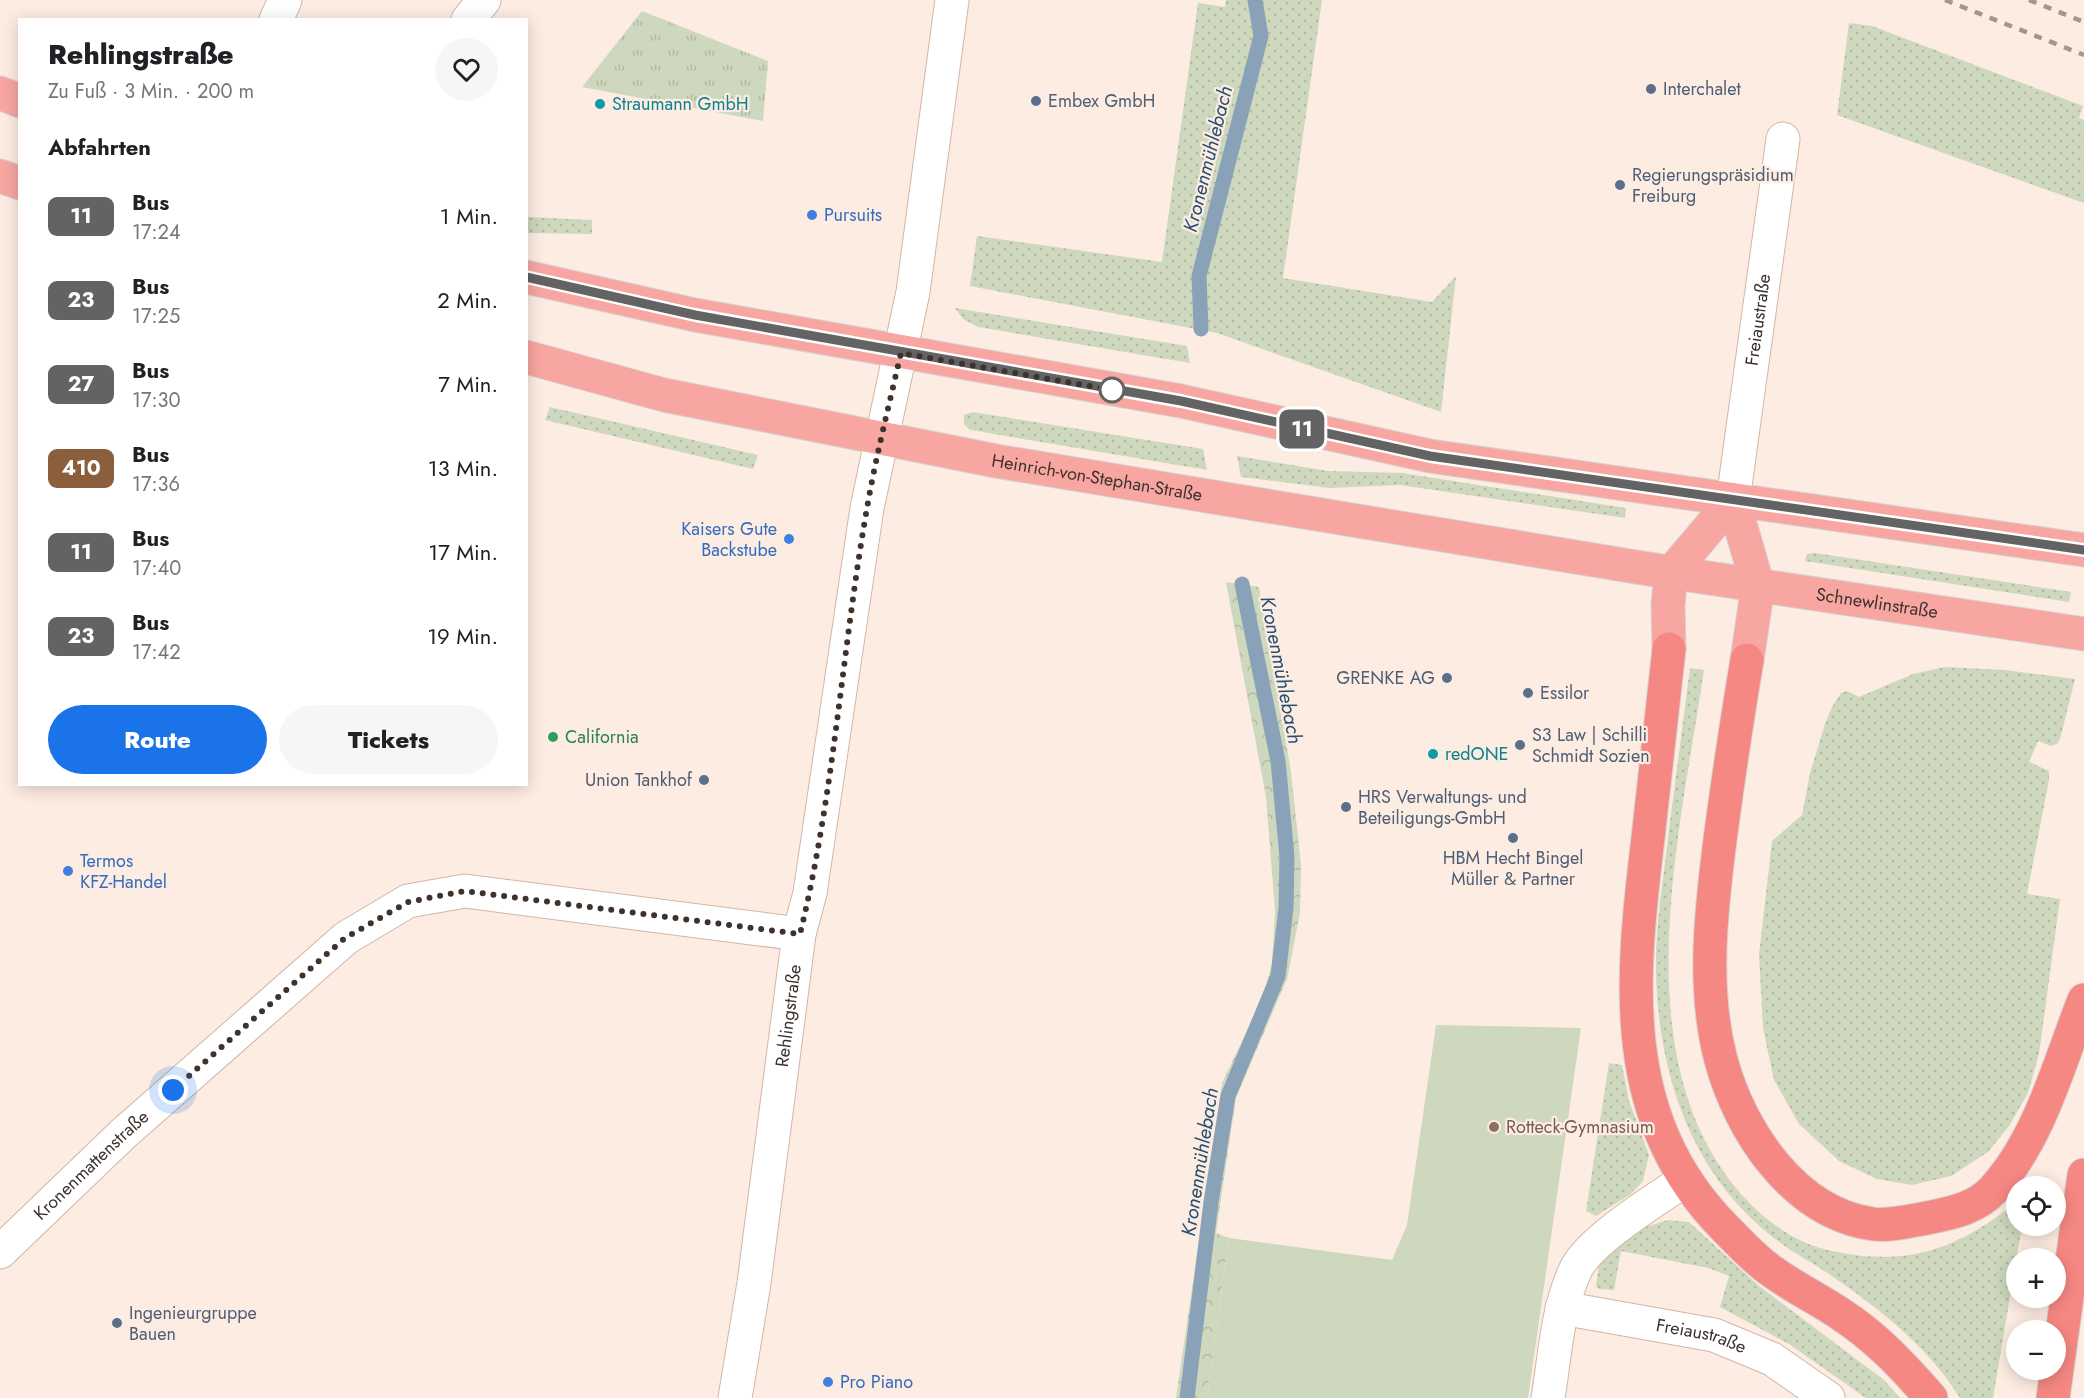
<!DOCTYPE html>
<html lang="de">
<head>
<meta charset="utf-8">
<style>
	:root { --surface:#fff; --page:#f6f6f6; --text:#202124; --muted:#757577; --accent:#1a73e8 }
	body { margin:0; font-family:Jost,sans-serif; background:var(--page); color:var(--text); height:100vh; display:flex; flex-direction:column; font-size:22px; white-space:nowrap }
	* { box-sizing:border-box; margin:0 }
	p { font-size:20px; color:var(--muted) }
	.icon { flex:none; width:33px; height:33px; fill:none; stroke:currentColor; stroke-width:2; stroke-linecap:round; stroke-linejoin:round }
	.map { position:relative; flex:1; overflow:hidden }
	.sheet { position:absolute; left:18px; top:18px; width:510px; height:768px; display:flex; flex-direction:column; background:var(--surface); border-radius:0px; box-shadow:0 3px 15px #0003 }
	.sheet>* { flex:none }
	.badge { padding:0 12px; border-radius:9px; font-size:21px; line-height:39px }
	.buttons { position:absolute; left:2006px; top:1176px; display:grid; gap:12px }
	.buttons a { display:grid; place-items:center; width:60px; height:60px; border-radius:50%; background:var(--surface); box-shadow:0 3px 15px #0003; font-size:30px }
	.you { position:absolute; width:30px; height:30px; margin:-15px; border:4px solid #fff; border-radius:50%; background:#1a73e8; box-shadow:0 0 0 9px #1a73e833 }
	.map>.badge { position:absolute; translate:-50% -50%; box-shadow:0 0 0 3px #fff }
	h2 { padding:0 30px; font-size:22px; line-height:54px }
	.round { display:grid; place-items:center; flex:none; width:63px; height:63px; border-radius:32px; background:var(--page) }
	.summary { display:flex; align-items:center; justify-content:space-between; height:102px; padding:0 30px }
	h1 { font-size:28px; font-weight:800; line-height:45px }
	.primary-button { display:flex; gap:12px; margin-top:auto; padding:12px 30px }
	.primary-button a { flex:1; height:69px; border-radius:36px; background:var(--accent); color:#fff; font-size:24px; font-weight:800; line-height:69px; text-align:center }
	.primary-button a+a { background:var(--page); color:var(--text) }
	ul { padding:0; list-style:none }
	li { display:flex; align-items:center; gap:18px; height:84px; padding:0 30px }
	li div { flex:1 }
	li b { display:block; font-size:22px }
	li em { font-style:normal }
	li .badge { min-width:66px; font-weight:700; text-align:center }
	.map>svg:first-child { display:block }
	.grass { fill:url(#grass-dots) }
	.forest { fill:url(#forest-crowns) }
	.park { fill:url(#park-tufts) }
	.garden { fill:#ced8be }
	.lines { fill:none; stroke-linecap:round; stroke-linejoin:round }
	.stream { stroke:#89a2b7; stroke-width:15 }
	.pedestrian-casing { stroke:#d2b6a7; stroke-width:35 }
	.minor-casing { stroke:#d2b6a7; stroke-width:35 }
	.primary-casing { stroke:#d4d2d1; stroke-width:35 }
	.trunk-casing { stroke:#d4d2d1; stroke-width:35 }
	.pedestrian { stroke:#fff; stroke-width:33 }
	.minor { stroke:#fff; stroke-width:33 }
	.primary { stroke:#f8a6a2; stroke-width:33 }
	.trunk { stroke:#f68883; stroke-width:33 }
	.rail { stroke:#a4968e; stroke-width:4.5; stroke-dasharray:8 8; stroke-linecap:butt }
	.line-casing { stroke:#fff; stroke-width:14 }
	.line { stroke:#646363; stroke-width:9 }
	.walk { stroke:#3d322c; stroke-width:6; stroke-dasharray:0 10.8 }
	.service-dot { fill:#5c6f8a; stroke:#fdece2; stroke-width:2 }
	.culture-dot { fill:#0f9aa8; stroke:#fdece2; stroke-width:2 }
	.shop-dot { fill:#3f7fe0; stroke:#fdece2; stroke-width:2 }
	.stop-dot { fill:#fff; stroke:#646363; stroke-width:3 }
	.leisure-dot { fill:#2e9e5b; stroke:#fdece2; stroke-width:2 }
	.education-dot { fill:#8d6e63; stroke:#fdece2; stroke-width:2 }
	.labels { text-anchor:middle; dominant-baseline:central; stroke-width:4.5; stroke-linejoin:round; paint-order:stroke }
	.service-label { font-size:18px; fill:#4e5e75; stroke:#fdece2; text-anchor:start }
	.culture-label { font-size:18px; fill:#0d838f; stroke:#fdece2; text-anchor:start }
	.shop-label { font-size:18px; fill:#366cbe; stroke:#fdece2; text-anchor:start }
	.street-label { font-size:18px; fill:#3d322c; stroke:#fdece2 }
	.leisure-label { font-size:18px; fill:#27864d; stroke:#fdece2; text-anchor:start }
	.education-label { font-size:18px; fill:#785e54; stroke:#fdece2; text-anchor:start }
	.water-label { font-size:20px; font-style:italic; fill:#255070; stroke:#fdece2 }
</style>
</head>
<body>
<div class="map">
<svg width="2084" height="1398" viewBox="0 0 2084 1398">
	<defs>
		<pattern id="grass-dots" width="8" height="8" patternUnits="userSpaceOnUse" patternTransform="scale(1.5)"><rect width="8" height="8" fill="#ced8be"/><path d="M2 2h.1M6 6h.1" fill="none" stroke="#b2baa3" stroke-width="1.8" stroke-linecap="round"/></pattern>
		<pattern id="forest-crowns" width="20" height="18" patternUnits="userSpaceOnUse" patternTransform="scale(1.5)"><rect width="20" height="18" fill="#ced8be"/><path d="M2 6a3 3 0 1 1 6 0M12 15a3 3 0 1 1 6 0" fill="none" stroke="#b2baa3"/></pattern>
		<pattern id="park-tufts" width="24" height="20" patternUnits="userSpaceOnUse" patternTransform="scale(1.5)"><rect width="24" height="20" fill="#ced8be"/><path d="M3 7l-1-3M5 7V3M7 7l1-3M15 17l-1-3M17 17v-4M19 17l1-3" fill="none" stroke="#b2baa3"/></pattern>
	</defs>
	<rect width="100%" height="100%" fill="#fdece2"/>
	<!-- grass -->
	<g class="grass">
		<polygon points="1226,0 1322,0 1283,278 1432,302 1456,276 1441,412 1217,333 970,286 977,236 1162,262 1198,3 1225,7"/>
		<polygon points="1849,23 1872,26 2083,106 2079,118 2084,120 2084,203 1837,115"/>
		<polygon points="527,217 592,220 592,234 527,233"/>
		<polygon points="955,308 1187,346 1190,363 978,327 963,319"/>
		<polygon points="550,407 758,455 753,469 545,420"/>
		<polygon points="973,412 1203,449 1207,470 971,430 964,425 964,415"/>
		<polygon points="1237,456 1328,471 1402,473 1626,508 1625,518 1400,485 1330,488 1241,477"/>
		<polygon points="1815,553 2071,592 2069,602 1805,561 1807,554"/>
		<polygon points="1945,667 2005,670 2075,679 2060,739 2057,744 2051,746 2038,741 2029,762 2049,771 2049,780 2027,894 2060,899 2039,1054 2028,1093 2009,1126 1988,1152 1951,1176 1912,1185 1877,1179 1839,1161 1799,1124 1774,1080 1763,1028 1759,955 1772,841 1802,815 1810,773 1825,724 1832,707 1841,693 1847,691 1859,697 1913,674"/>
		<path d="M1690 668 1704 670C1681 830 1623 1050 1736 1188 1761 1218 1793 1243 1832 1251 1906 1267 1958 1250 2016 1202V1226H2022L1993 1398H1960C1928 1346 1878 1308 1829 1274 1811 1262 1792 1252 1775 1239 1691 1174 1658 1074 1656 971 1655 924 1664 877 1669 830 1676 776 1683 722 1690 668Z"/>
		<polygon points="1609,1063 1622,1065 1629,1101 1649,1155 1643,1181 1631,1194 1596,1216 1586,1211"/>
		<polygon points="1668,1220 1689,1222 1759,1286 1884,1380 1900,1398 1866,1398 1789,1344 1720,1307 1729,1276 1708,1268 1621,1251 1614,1290 1599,1289 1596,1286 1599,1264 1639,1229"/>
	</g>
	<!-- forest -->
	<polygon class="forest" points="1226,582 1259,587 1291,772 1301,865 1300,913 1287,979 1236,1098 1216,1233 1229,1238 1207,1398 1176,1398 1222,1083 1263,997 1272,963 1275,910 1266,797"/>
	<!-- park -->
	<polygon class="park" points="642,11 768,61 763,121 582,87"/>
	<!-- garden -->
	<polygon class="garden" points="1436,1025 1581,1028 1528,1398 1207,1398 1229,1238 1392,1260 1407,1225"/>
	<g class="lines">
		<!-- stream -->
		<g class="stream">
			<polyline points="1201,329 1199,276 1261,36 1255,0"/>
			<polyline points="1187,1398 1211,1202 1228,1096 1278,976 1286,908 1287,857 1278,761 1242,584"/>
		</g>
		<!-- pedestrian casing -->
		<g class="pedestrian-casing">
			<g id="pedestrian">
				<polyline points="276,20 285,0"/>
				<polyline points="468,20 484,0"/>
			</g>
		</g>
		<!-- minor casing -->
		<g class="minor-casing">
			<g id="minor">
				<path id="s1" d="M1733 500 1783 139"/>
				<path id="s2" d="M0 1252 123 1134 346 938 408 901 465 891 799 934"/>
				<path id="s3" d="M1562 1308 1714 1335 1772 1359 1828 1398"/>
				<path id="s4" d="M735 1398 754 1283 799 934 810 893 867 508 913 292 952 0"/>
				<path d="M1548 1398C1555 1356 1557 1310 1575 1271 1588 1241 1657 1199 1685 1180"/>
			</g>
		</g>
		<!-- primary casing -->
		<g class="primary-casing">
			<g id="primary">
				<polyline points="0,93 20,101"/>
				<polyline points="0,176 20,183"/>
				<polyline points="526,277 695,315 1181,401 1430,456 2084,550"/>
				<path id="s5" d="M526 357 664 395 996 461 1642 568 2084 634"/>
				<polyline points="1733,500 1758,586 1747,660"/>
				<polyline points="1669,649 1668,605 1671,573 1733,500"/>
			</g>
		</g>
		<!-- trunk casing -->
		<g class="trunk-casing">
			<g id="trunk">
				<path d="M1669 649C1662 712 1655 775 1648 838 1631 979 1616 1119 1726 1229 1741 1244 1756 1261 1773 1272 1795 1288 1820 1300 1842 1315 1877 1338 1904 1367 1931 1398"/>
				<path d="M1747 660C1737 720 1728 779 1720 840 1711 911 1702 989 1721 1060 1740 1131 1794 1213 1873 1224 1890 1226 1910 1221 1927 1218 1951 1213 1975 1209 1993 1190 2040 1139 2059 1063 2084 1000"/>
				<polyline points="2053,1398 2084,1175"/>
			</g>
		</g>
		<!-- pedestrian -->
		<use href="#pedestrian" class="pedestrian"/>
		<!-- minor -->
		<use href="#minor" class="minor"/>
		<!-- primary -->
		<use href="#primary" class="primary"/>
		<!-- trunk -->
		<use href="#trunk" class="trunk"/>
		<!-- rail -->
		<g class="rail">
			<polyline points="1945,0 2084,55"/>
			<polyline points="2029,0 2084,22"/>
		</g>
	</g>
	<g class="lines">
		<!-- line casing -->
		<g class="line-casing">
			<polyline id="line" points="526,277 695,315 1181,401 1430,456 2084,550"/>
		</g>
		<!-- line -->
		<use href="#line" class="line"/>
		<!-- walk -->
		<path class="walk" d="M173 1090 345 938 408 902 465 891 800 934C834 795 842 650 867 508 876 456 889 405 901 353L1112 390"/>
	</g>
	<!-- markers -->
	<g class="service-dot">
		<circle cx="1651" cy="89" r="6"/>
		<circle cx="1036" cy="101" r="6"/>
		<circle cx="1620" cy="185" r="6"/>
		<circle cx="1447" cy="678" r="6"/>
		<circle cx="1528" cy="693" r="6"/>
		<circle cx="1520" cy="745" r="6"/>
		<circle cx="704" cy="780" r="6"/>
		<circle cx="1346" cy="807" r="6"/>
		<circle cx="1513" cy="838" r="6"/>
		<circle cx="117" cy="1323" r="6"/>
	</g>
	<g class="culture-dot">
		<circle cx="600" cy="104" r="6"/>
		<circle cx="1433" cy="754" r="6"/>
	</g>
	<g class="shop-dot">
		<circle cx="812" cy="215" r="6"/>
		<circle cx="789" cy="539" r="6"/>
		<circle cx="68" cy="871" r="6"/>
		<circle cx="828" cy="1382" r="6"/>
	</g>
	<circle class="stop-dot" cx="1112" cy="390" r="12"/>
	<circle class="leisure-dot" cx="553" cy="737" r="6"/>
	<circle class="education-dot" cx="1494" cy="1127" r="6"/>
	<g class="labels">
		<!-- service labels -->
		<g class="service-label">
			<text x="1663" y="89">Interchalet</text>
			<text x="1048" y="101">Embex GmbH</text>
			<text x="1632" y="175">Regierungspräsidium<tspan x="1632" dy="21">Freiburg</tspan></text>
			<text x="1435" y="678" text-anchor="end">GRENKE AG</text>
			<text x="1540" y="693">Essilor</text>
			<text x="1532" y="735">S3 Law | Schilli<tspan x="1532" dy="21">Schmidt Sozien</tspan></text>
			<text x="692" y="780" text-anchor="end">Union Tankhof</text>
			<text x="1358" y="797">HRS Verwaltungs- und<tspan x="1358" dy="21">Beteiligungs-GmbH</tspan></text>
			<text x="1513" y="858" text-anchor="middle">HBM Hecht Bingel<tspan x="1513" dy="21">Müller &amp; Partner</tspan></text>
			<text x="129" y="1313">Ingenieurgruppe<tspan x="129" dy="21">Bauen</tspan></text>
		</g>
		<!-- culture labels -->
		<g class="culture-label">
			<text x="612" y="104">Straumann GmbH</text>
			<text x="1445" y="754">redONE</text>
		</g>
		<!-- shop labels -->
		<g class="shop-label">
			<text x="824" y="215">Pursuits</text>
			<text x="777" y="529" text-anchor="end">Kaisers Gute<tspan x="777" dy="21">Backstube</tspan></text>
			<text x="80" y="861">Termos<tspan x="80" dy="21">KFZ-Handel</tspan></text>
			<text x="840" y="1382">Pro Piano</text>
		</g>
		<!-- street labels -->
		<g class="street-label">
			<text stroke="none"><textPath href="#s1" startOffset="182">Freiaustraße</textPath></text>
			<text stroke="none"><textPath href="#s5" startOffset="584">Heinrich-von-Stephan-Straße</textPath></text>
			<text stroke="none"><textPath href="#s5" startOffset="1374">Schnewlinstraße</textPath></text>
			<text stroke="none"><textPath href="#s4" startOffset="386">Rehlingstraße</textPath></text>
			<text stroke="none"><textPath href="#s2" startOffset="126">Kronenmattenstraße</textPath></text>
			<text stroke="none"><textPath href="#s3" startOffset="142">Freiaustraße</textPath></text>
		</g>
		<!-- leisure labels -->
		<g class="leisure-label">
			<text x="565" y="737">California</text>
		</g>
		<!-- education labels -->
		<g class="education-label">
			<text x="1506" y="1127">Rotteck-Gymnasium</text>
		</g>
		<!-- water labels -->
		<g class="water-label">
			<text transform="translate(1208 159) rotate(-76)">Kronenmühlebach</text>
			<text transform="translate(1281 670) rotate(79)">Kronenmühlebach</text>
			<text transform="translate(1200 1162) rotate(-81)">Kronenmühlebach</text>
		</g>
	</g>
</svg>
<div class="buttons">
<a><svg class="icon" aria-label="locate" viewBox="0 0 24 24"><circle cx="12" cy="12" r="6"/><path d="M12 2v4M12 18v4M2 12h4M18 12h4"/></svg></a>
<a>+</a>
<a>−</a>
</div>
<div class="you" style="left:173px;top:1090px"></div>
<b class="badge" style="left:1302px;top:429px;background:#646363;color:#fff">11</b>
<section class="sheet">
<div class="summary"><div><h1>Rehlingstraße</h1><p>Zu Fuß · 3 Min. · 200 m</p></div><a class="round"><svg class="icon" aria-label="heart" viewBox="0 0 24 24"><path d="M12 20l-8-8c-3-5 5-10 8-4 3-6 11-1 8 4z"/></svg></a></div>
<h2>Abfahrten</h2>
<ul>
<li><span class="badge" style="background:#646363;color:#fff">11</span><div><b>Bus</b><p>17:24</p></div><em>1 Min.</em></li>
<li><span class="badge" style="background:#646363;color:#fff">23</span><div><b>Bus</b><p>17:25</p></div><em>2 Min.</em></li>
<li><span class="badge" style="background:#646363;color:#fff">27</span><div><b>Bus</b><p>17:30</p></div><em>7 Min.</em></li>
<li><span class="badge" style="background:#8b5e3c;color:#fff">410</span><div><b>Bus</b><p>17:36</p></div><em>13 Min.</em></li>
<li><span class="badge" style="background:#646363;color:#fff">11</span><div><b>Bus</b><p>17:40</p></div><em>17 Min.</em></li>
<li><span class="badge" style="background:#646363;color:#fff">23</span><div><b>Bus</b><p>17:42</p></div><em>19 Min.</em></li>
</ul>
<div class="primary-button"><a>Route</a><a>Tickets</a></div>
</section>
</div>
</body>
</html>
